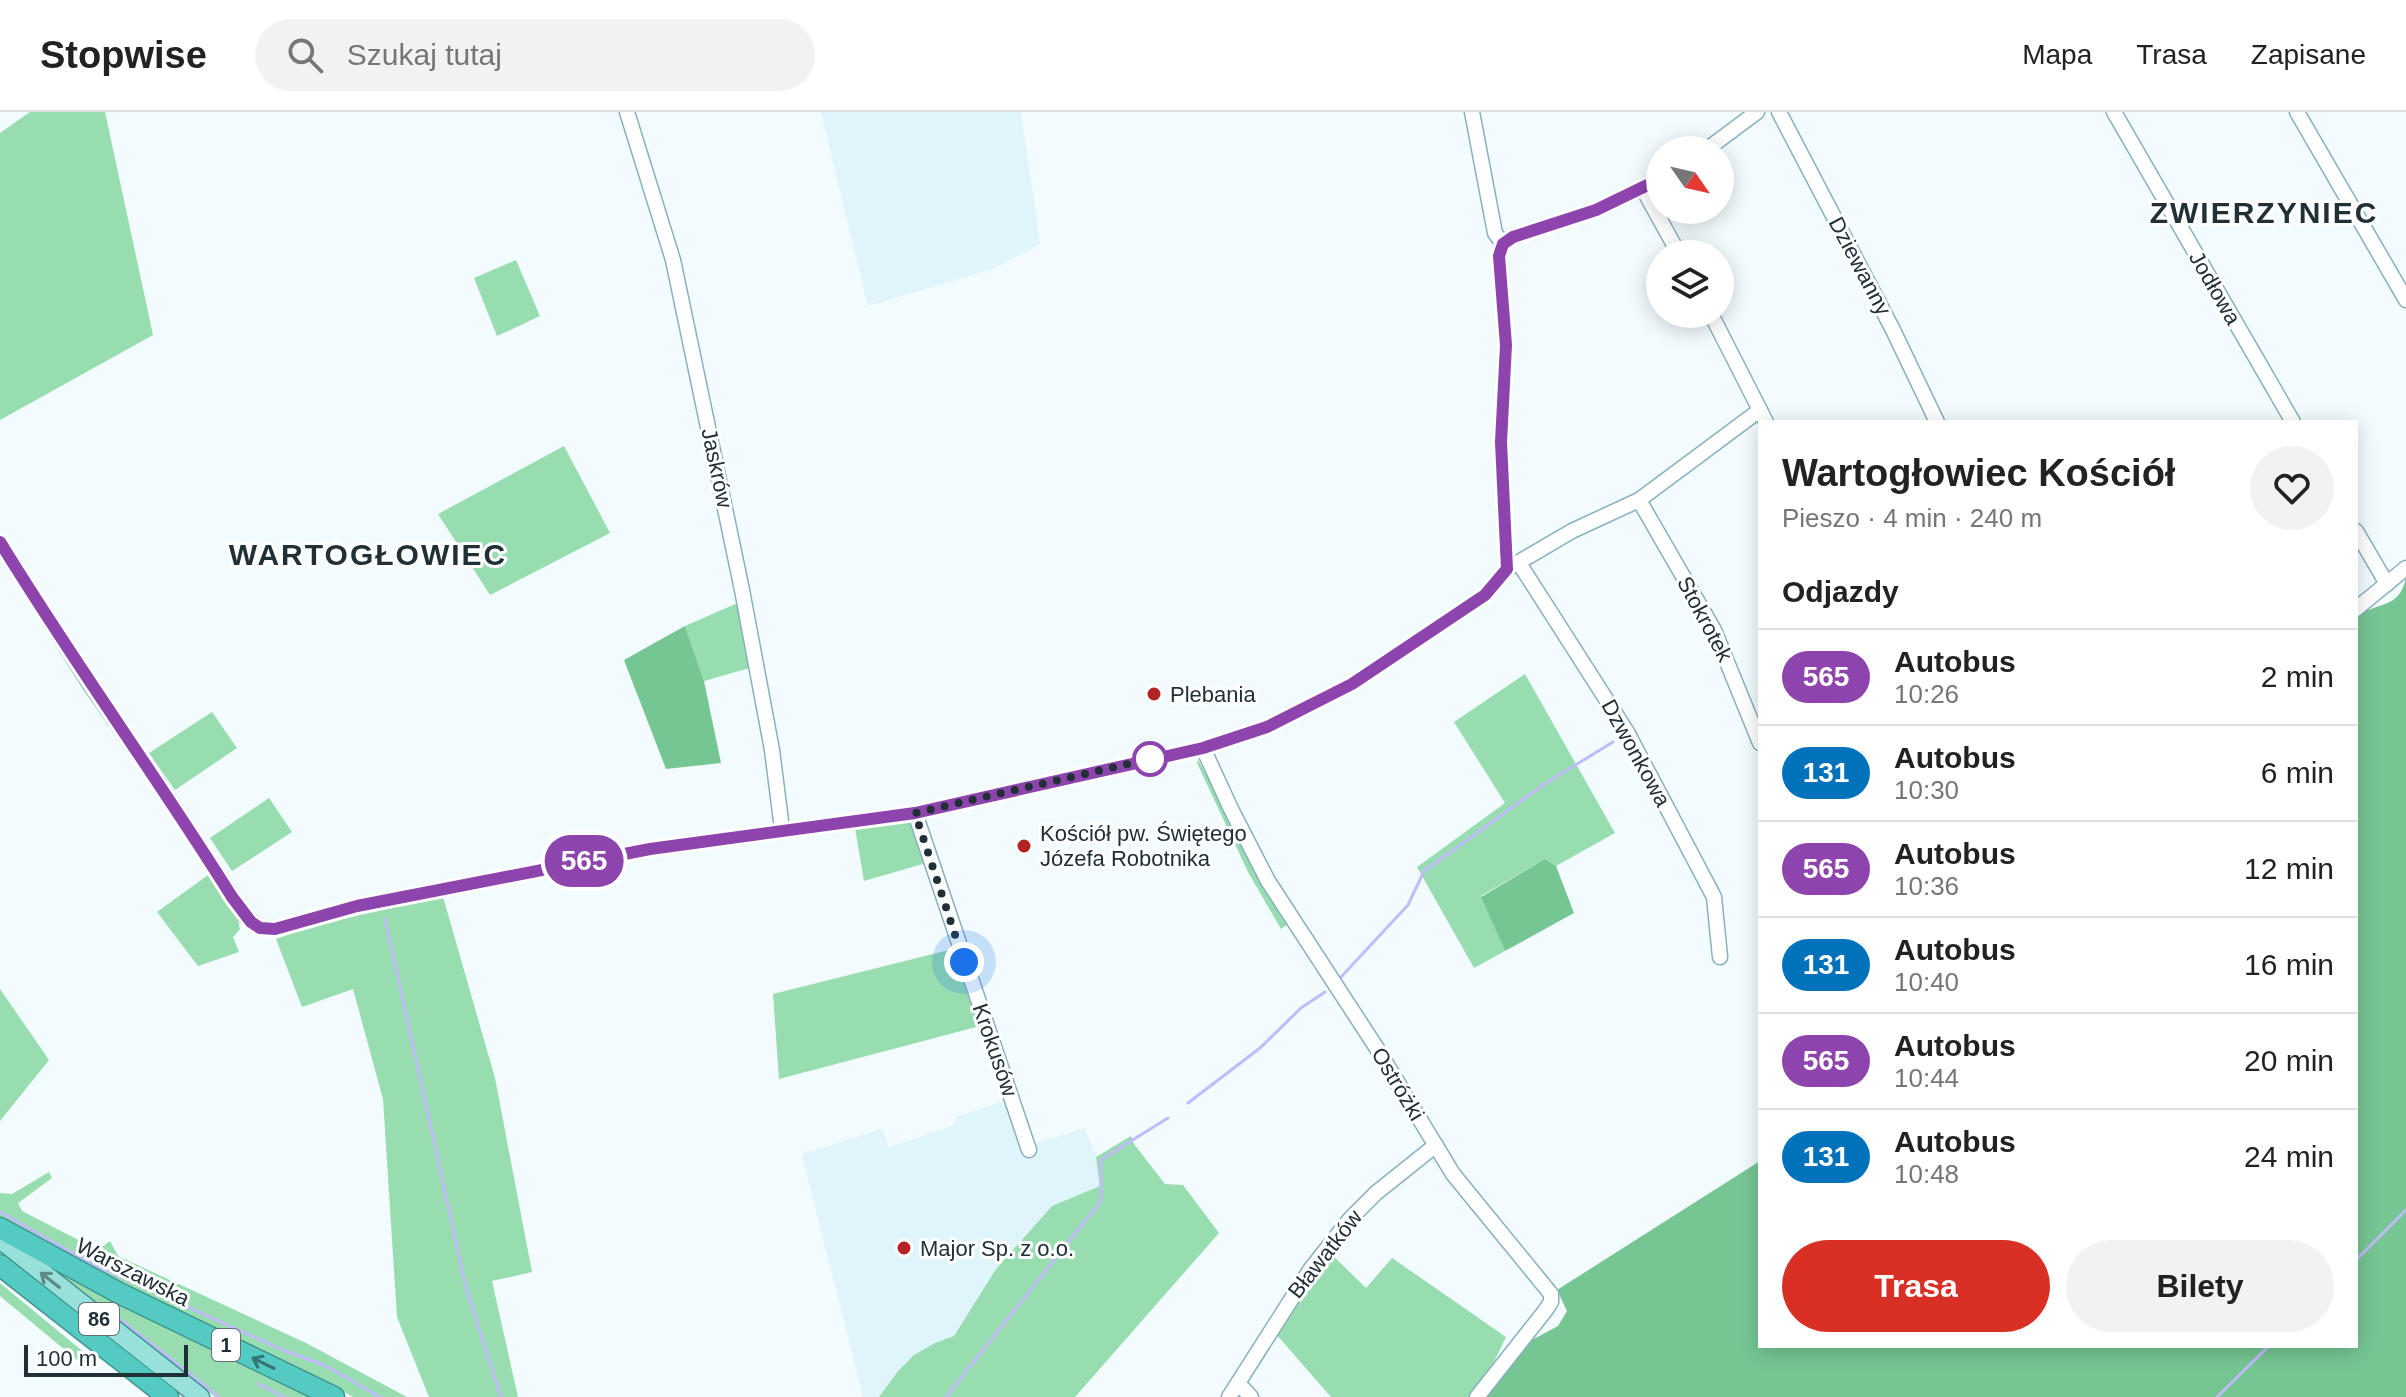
<!DOCTYPE html>
<html lang="pl">
<head>
<meta charset="utf-8">
<style>
	:root { --surface:#fff; --page:#f2f2f2; --text:#222; --muted:#767676; --line:#e0e0e0; --accent:#d93025 }
	body { margin:0; font-family:Arial,sans-serif; background:var(--page); color:var(--text); height:100vh; display:flex; flex-direction:column; font-size:30px; white-space:nowrap }
	* { box-sizing:border-box; margin:0 }
	p { font-size:26px; color:var(--muted) }
	.icon { flex:none; width:44px; height:44px; fill:none; stroke:currentColor; stroke-width:2; stroke-linecap:round; stroke-linejoin:round }
	.map { position:relative; flex:1; overflow:hidden }
	.side { position:absolute; left:1758px; top:308px; width:600px; height:928px; display:flex; flex-direction:column; background:var(--surface); border-radius:0px; box-shadow:0 4px 20px #0003 }
	.side>* { flex:none }
	.badge { padding:0 16px; border-radius:26px; font-size:28px; line-height:52px }
	.needle { width:52px; rotate:124deg }
	.buttons { position:absolute; left:1646px; top:24px; display:grid; gap:16px }
	.buttons a { display:grid; place-items:center; width:88px; height:88px; border-radius:50%; background:var(--surface); box-shadow:0 4px 20px #0003; font-size:40px }
	.scale { position:absolute; left:24px; bottom:20px; width:164px; box-sizing:border-box; padding-left:8px; border:4px solid #203036; border-top:0; font-size:22px; line-height:28px; white-space:nowrap; color:#203036; -webkit-text-stroke:6px #fff; paint-order:stroke }
	.you { position:absolute; width:40px; height:40px; margin:-20px; border:6px solid #fff; border-radius:50%; background:#1a73e8; box-shadow:0 0 0 12px #1a73e833 }
	.map>.badge { position:absolute; translate:-50% -50%; box-shadow:0 0 0 4px #fff }
	h2 { padding:0 24px; font-size:30px; line-height:72px }
	.round { display:grid; place-items:center; flex:none; width:84px; height:84px; border-radius:42px; background:var(--page) }
	.summary { display:flex; align-items:center; justify-content:space-between; height:136px; padding:0 24px }
	h1 { font-size:38px; font-weight:700; line-height:60px }
	.cta { display:flex; gap:16px; margin-top:auto; padding:16px 24px }
	.cta a { flex:1; height:92px; border-radius:48px; background:var(--accent); color:#fff; font-size:32px; font-weight:700; line-height:92px; text-align:center }
	.cta a+a { background:var(--page); color:var(--text) }
	ul { padding:0; list-style:none }
	li { display:flex; align-items:center; gap:24px; height:96px; padding:0 24px; border-top:2px solid var(--line) }
	li div { flex:1 }
	li b { display:block; font-size:30px }
	li em { font-style:normal }
	li .badge { min-width:88px; font-weight:700; text-align:center }
	header { display:flex; align-items:center; gap:48px; box-sizing:border-box; height:112px; padding:0 40px; background:var(--surface); border-bottom:2px solid var(--line) }
	header strong { font-size:38px }
	nav { display:flex; gap:44px; margin-inline-start:auto; font-size:28px }
	.search { width:560px; height:72px; background:var(--page); display:flex; align-items:center; gap:20px; box-sizing:border-box; padding:0 28px; border-radius:44px; color:var(--muted); font-size:30px }
	.map>svg:first-child { display:block }
	.built { fill:#e0f4fb }
	.green { fill:#97ddb0 }
	.forest { fill:#76c694 }
	.lines { fill:none; stroke-linecap:round; stroke-linejoin:round }
	.stream { stroke:#c0bcfa; stroke-width:3 }
	.minor-casing { stroke:#88b0bf; stroke-width:17 }
	.major-casing { stroke:#419591; stroke-width:21 }
	.highway-casing { stroke:#419591; stroke-width:23 }
	.minor { stroke:#fff; stroke-width:14 }
	.major { stroke:#98e0da; stroke-width:18 }
	.highway { stroke:#53cbc2; stroke-width:20 }
	.oneway { stroke:#5c8888 }
	.oneway2 { stroke:#377675 }
	.line-casing { stroke:#fff; stroke-width:18 }
	.line { stroke:#8e44ad; stroke-width:12 }
	.walk { stroke:#203036; stroke-width:8; stroke-dasharray:0 14.4 }
	.poi-dot { fill:#b32324; stroke:#fff; stroke-width:3 }
	.stop-dot { fill:#fff; stroke:#8e44ad; stroke-width:4 }
	.labels { text-anchor:middle; dominant-baseline:central; stroke-width:6; stroke-linejoin:round; paint-order:stroke }
	.shield { fill:#fff; stroke:#636e72; stroke-width:2 }
	.shield-label { font-size:20px; font-weight:bold; fill:#203036 }
	.street-label { font-size:22px; fill:#203036; stroke:#fff }
	.poi-label { font-size:22px; fill:#203036; stroke:#fff; text-anchor:start }
	.district-label { font-size:30px; font-weight:bold; letter-spacing:2px; fill:#203036; stroke:#fff }
</style>
</head>
<body>
<header>
<strong>Stopwise</strong>
<div class="search"><svg class="icon" aria-label="search" viewBox="0 0 24 24"><circle cx="10" cy="10" r="6"/><path d="M15 15l6 6"/></svg>Szukaj tutaj</div>
<nav><a>Mapa</a><a>Trasa</a><a>Zapisane</a></nav>
</header>
<div class="map">
<svg width="2406" height="1285" viewBox="0 0 2406 1285">
	<rect width="100%" height="100%" fill="#f2fbfe"/>
	<!-- built -->
	<g class="built">
		<polygon points="821,0 1021,0 1040,132 993,157 868,194"/>
		<polygon points="1014,985 1031,1033 1085,1016 1096,1045 1100,1074 1052,1094 996,1157 954,1225 935,1231 898,1259 879,1285 863,1285 802,1042 882,1017 889,1035 954,1013 956,1005"/>
	</g>
	<!-- green -->
	<g class="green">
		<polygon points="30,0 105,0 153,223 0,308 0,21"/>
		<polygon points="516,148 540,204 497,224 474,166"/>
		<polygon points="564,334 610,421 490,483 438,402"/>
		<polygon points="740,490 753,555 704,569 685,514"/>
		<polygon points="1525,562 1615,721 1556,754 1545,747 1481,784 1505,839 1474,856 1417,755 1505,691 1454,610"/>
		<polygon points="212,600 237,636 175,678 149,641"/>
		<polygon points="1198,648 1205,660 1208,659 1288,812 1281,817 1248,760 1197,651"/>
		<polygon points="269,686 292,720 232,759 210,726"/>
		<polygon points="912,709 926,751 864,769 855,716"/>
		<polygon points="208,763 238,809 240,817 233,825 239,840 198,854 157,800"/>
		<polygon points="443,785 495,966 532,1160 492,1169 518,1285 429,1285 397,1205 383,987 353,877 302,895 276,827 318,812"/>
		<polygon points="953,837 984,913 779,967 773,882"/>
		<polygon points="0,877 49,948 0,1009"/>
		<polygon points="1131,1024 1134,1032 1165,1072 1183,1073 1219,1121 1075,1285 879,1285 898,1259 914,1243 935,1231 954,1224 996,1157 1052,1094 1100,1074 1096,1045"/>
		<polygon points="49,1060 52,1066 18,1091 22,1099 98,1138 110,1129 118,1144 306,1231 407,1285 353,1285 298,1255 63,1146 0,1107 0,1081 12,1082"/>
		<polygon points="1329,1140 1366,1176 1392,1146 1506,1225 1489,1260 1473,1285 1331,1285 1276,1222"/>
		<polygon points="49,1153 63,1158 85,1175 259,1256 315,1285 215,1285"/>
		<polygon points="0,1171 86,1242 88,1248 83,1253 0,1184"/>
	</g>
	<!-- forest -->
	<g class="forest">
		<path d="M2406 465V1285H1485L1528 1230 1558 1214 1567 1199 1557 1178 1760 1049V1234H2356V505C2377 489 2400 498 2406 465Z"/>
		<polygon points="685,514 704,569 721,651 666,657 624,548"/>
		<polygon points="1545,747 1556,754 1574,801 1505,839 1481,785"/>
	</g>
	<g class="lines">
		<!-- stream -->
		<g class="stream">
			<polyline points="385,807 466,1176 501,1285"/>
			<polyline points="1341,865 1408,793 1424,759 1546,671 1613,630"/>
			<polyline points="1188,991 1260,936 1301,896 1325,880"/>
			<polyline points="0,1100 90,1151 285,1239 326,1254 380,1285"/>
			<polyline points="2356,1148 2406,1098"/>
			<polyline points="102,1193 219,1285"/>
			<polyline points="258,1272 284,1285"/>
			<path d="M946 1285 1100 1090C1104 1075 1097 1061 1102 1047L1168 1006"/>
			<polyline points="2217,1285 2269,1234"/>
		</g>
		<!-- minor casing -->
		<g class="minor-casing">
			<g id="minor">
				<polyline points="627,0 673,148 742,478 772,638 782,717"/>
				<polyline points="1472,0 1495,121 1503,132"/>
				<polyline points="1779,0 1893,218 1937,310"/>
				<polyline points="2114,0 2293,310"/>
				<polyline points="2297,0 2406,188"/>
				<polyline points="1706,38 1757,0"/>
				<polyline points="1643,77 1679,142"/>
				<polyline points="1711,202 1766,310"/>
				<polyline points="1639,388 1714,518 1760,631"/>
				<polyline points="2356,419 2387,472"/>
				<polyline points="0,430 91,574 154,664 245,804 260,816 275,817 357,794 650,737 915,701 1203,636 1267,615 1352,572 1485,483 1507,457 1572,419 1639,388 1760,298"/>
				<polyline points="1519,451 1627,620 1714,785 1720,845"/>
				<polyline points="1507,457 1501,330 1506,233 1499,144 1503,132 1513,125 1596,98 1660,67"/>
				<polyline points="2356,497 2406,456"/>
				<polyline points="1203,636 1231,697 1268,769 1376,935 1453,1062 1551,1182 1551,1190 1545,1199 1477,1285"/>
				<polyline points="915,701 1029,1038"/>
				<polyline points="1239,1272 1251,1285"/>
				<polyline points="1229,1285 1310,1158 1350,1107 1376,1081 1436,1033"/>
			</g>
		</g>
		<!-- major casing -->
		<g class="major-casing">
			<polyline id="major" points="0,1127 200,1285"/>
		</g>
		<!-- highway casing -->
		<g class="highway-casing">
			<g id="highway">
				<polyline points="0,1116 119,1181 334,1285"/>
				<polyline points="0,1153 168,1285"/>
			</g>
		</g>
		<!-- minor -->
		<use href="#minor" class="minor"/>
		<!-- major -->
		<use href="#major" class="major"/>
		<!-- highway -->
		<use href="#highway" class="highway"/>
	</g>
	<!-- one-way arrows -->
	<defs><path id="oneway-shaft" d="M-6 0H5M1.5-3L5.5 0L1.5 3" fill="none" stroke-width="1.6" stroke-linecap="round" stroke-linejoin="round" transform="scale(2)"/></defs>
	<use class="oneway" href="#oneway-shaft" transform="translate(50 1168) rotate(-142)"/>
	<use class="oneway2" href="#oneway-shaft" transform="translate(263 1251) rotate(-154)"/>
	<g class="lines">
		<!-- line casing -->
		<g class="line-casing">
			<path id="line" d="M0 430C74 551 157 665 232 785L251 810 260 816 275 817 357 794 650 737 915 701 1203 636 1267 615 1352 572 1485 483 1507 457 1501 330 1506 233 1499 144 1503 132 1513 125 1596 98 1660 67"/>
		</g>
		<!-- line -->
		<use href="#line" class="line"/>
		<!-- walk -->
		<polyline class="walk" points="964,850 915,701 1150,647"/>
	</g>
	<!-- markers -->
	<g class="poi-dot">
		<circle cx="1154" cy="582" r="8"/>
		<circle cx="1024" cy="734" r="8"/>
		<circle cx="904" cy="1136" r="8"/>
	</g>
	<circle class="stop-dot" cx="1150" cy="647" r="16"/>
	<g class="labels">
		<!-- shield labels -->
		<g class="shield">
			<rect x="79" y="1191" width="40" height="32" rx="6"/>
			<rect x="212" y="1217" width="28" height="32" rx="6"/>
		</g>
		<g class="shield-label">
			<text x="99" y="1207">86</text>
			<text x="226" y="1233">1</text>
		</g>
		<!-- street labels -->
		<g class="street-label">
			<text transform="translate(1860 154) rotate(62)">Dziewanny</text>
			<text transform="translate(2215 176) rotate(60)">Jodłowa</text>
			<text transform="translate(717 356) rotate(78)">Jaskrów</text>
			<text transform="translate(1705 507) rotate(62)">Stokrotek</text>
			<text transform="translate(1636 641) rotate(61)">Dzwonkowa</text>
			<text transform="translate(995 938) rotate(71)">Krokusów</text>
			<text transform="translate(1398 972) rotate(59)">Ostróżki</text>
			<text transform="translate(1325 1142) rotate(-52)">Bławatków</text>
			<text transform="translate(133 1160) rotate(27)">Warszawska</text>
		</g>
		<!-- poi labels -->
		<g class="poi-label">
			<text x="1170" y="582">Plebania</text>
			<text x="1040" y="721">Kościół pw. Świętego<tspan x="1040" dy="25">Józefa Robotnika</tspan></text>
			<text x="920" y="1136">Major Sp. z o.o.</text>
		</g>
		<!-- district labels -->
		<g class="district-label">
			<text x="2264" y="100">ZWIERZYNIEC</text>
			<text x="368" y="442">WARTOGŁOWIEC</text>
		</g>
	</g>
</svg>
<div class="buttons">
<a><svg class="needle" viewBox="-14 -14 28 28"><path d="M0-13l5 13h-10z" fill="#e53935"/><path d="M0 13l5-13h-10z" fill="#767676"/></svg></a>
<a><svg class="icon" aria-label="layers" viewBox="0 0 24 24"><path d="M12 4l9 5-9 5-9-5zM3 14l9 5 9-5"/></svg></a>
</div>
<div class="scale">100 m</div>
<div class="you" style="left:964px;top:850px"></div>
<b class="badge" style="left:584px;top:749px;background:#8e44ad;color:#fff">565</b>
<section class="side">
<div class="summary"><div><h1>Wartogłowiec Kościół</h1><p>Pieszo · 4 min · 240 m</p></div><a class="round"><svg class="icon" aria-label="heart" viewBox="0 0 24 24"><path d="M12 20l-8-8c-3-5 5-10 8-4 3-6 11-1 8 4z"/></svg></a></div>
<h2>Odjazdy</h2>
<ul>
<li><span class="badge" style="background:#8e44ad;color:#fff">565</span><div><b>Autobus</b><p>10:26</p></div><em>2 min</em></li>
<li><span class="badge" style="background:#0072bc;color:#fff">131</span><div><b>Autobus</b><p>10:30</p></div><em>6 min</em></li>
<li><span class="badge" style="background:#8e44ad;color:#fff">565</span><div><b>Autobus</b><p>10:36</p></div><em>12 min</em></li>
<li><span class="badge" style="background:#0072bc;color:#fff">131</span><div><b>Autobus</b><p>10:40</p></div><em>16 min</em></li>
<li><span class="badge" style="background:#8e44ad;color:#fff">565</span><div><b>Autobus</b><p>10:44</p></div><em>20 min</em></li>
<li><span class="badge" style="background:#0072bc;color:#fff">131</span><div><b>Autobus</b><p>10:48</p></div><em>24 min</em></li>
</ul>
<div class="cta"><a>Trasa</a><a>Bilety</a></div>
</section>
</div>
</body>
</html>
